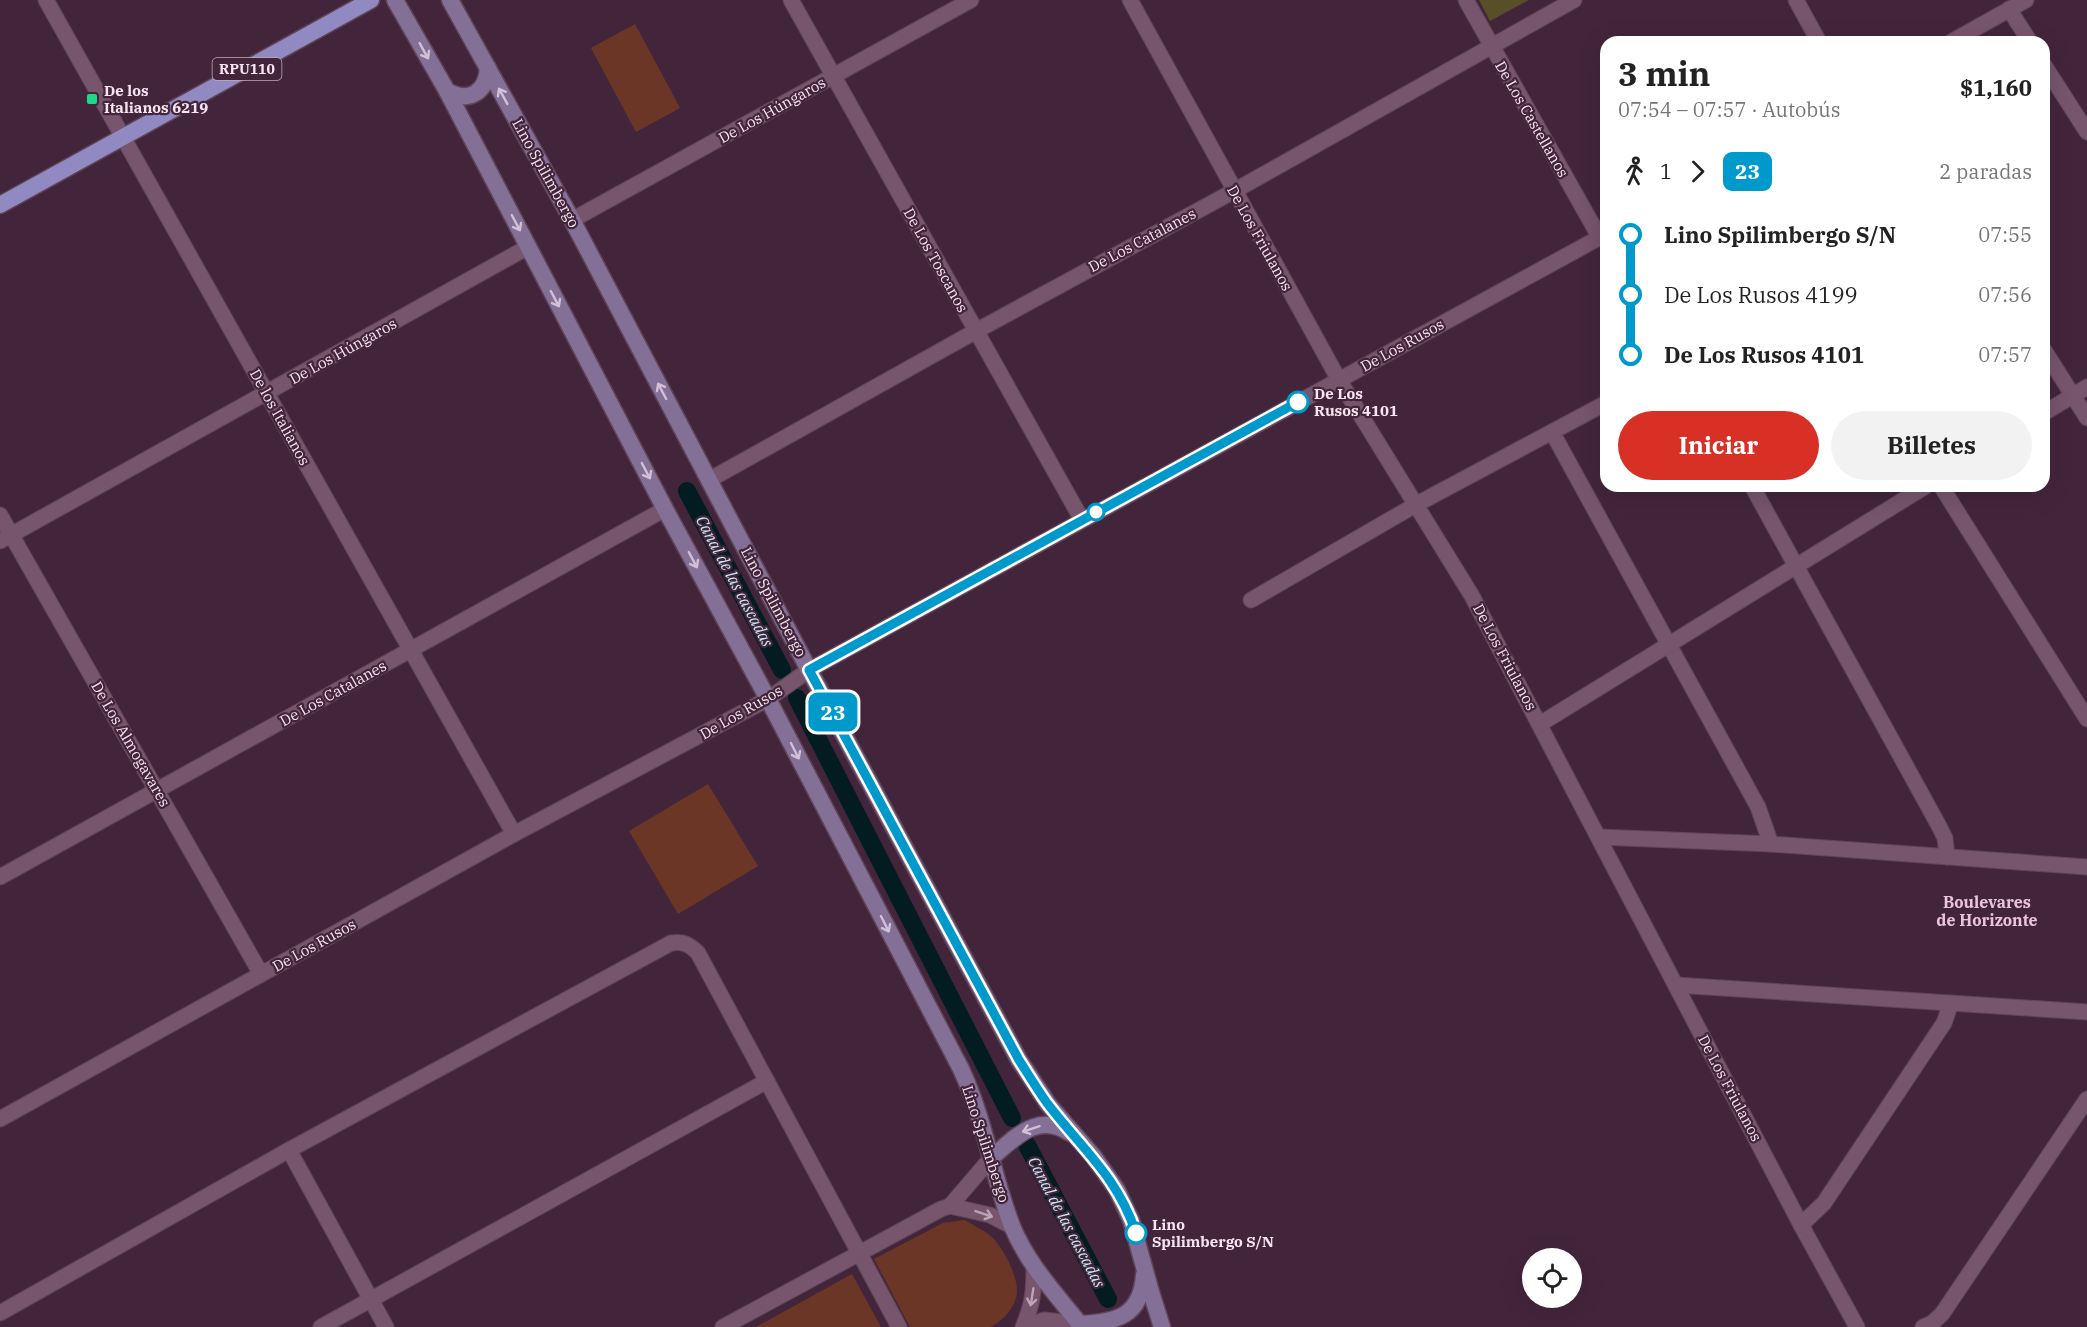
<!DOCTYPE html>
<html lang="es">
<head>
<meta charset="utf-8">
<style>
	:root { --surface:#fff; --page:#f2f2f2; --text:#222; --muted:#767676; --accent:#d93025 }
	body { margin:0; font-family:"IBM Plex Serif",serif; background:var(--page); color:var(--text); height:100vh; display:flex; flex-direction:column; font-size:22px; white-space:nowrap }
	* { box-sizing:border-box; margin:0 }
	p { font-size:20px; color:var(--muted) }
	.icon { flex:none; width:33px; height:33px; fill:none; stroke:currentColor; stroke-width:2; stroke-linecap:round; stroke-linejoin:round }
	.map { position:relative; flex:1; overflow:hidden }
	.panel { position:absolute; left:1600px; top:36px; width:450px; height:456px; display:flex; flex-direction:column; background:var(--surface); border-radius:18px; box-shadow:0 6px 24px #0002 }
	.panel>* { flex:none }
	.badge { padding:0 12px; border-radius:9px; font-size:21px; line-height:39px }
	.fabs { position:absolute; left:1522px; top:1248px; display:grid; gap:12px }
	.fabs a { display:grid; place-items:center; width:60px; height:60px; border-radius:50%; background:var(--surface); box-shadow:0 6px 24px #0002; font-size:30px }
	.map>.badge { position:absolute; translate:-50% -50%; box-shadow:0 0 0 3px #fff }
	.legs { display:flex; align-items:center; gap:9px; height:66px; padding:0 18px; font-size:20px }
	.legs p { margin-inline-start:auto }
	.summary { display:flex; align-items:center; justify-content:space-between; height:102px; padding:0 18px }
	h1 { font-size:33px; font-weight:700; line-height:45px }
	.button { display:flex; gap:12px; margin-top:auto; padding:12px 18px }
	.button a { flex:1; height:69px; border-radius:36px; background:var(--accent); color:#fff; font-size:24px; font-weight:700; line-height:69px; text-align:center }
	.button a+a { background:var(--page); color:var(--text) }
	ul { padding:0 18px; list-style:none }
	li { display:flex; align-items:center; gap:21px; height:60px; font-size:22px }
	li i { display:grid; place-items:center; width:9px; height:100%; margin:0 8px; background:currentColor }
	li i::after { content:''; width:15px; height:15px; margin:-8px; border:4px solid; border-radius:50%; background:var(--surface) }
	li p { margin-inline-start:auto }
	li:first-child i { background:linear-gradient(#0000 50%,currentColor 0) }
	li:last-child i { background:linear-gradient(currentColor 50%,#0000 0) }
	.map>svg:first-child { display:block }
	.green { fill:#6b3626 }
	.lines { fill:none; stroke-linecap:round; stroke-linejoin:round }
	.canal { stroke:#031c22; stroke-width:18 }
	.building { fill:#584f28 }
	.minor-casing { stroke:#5f4458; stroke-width:17 }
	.secondary-casing { stroke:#5f4458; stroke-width:19 }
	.primary-casing { stroke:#5f4458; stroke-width:19 }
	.minor { stroke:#77556d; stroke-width:15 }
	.secondary { stroke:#846f97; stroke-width:16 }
	.primary { stroke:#918ac2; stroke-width:16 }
	.oneway { stroke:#d4c0d6 }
	.oneway2 { stroke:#bda3b6 }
	.line-1-casing { stroke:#fff; stroke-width:14 }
	.line-1 { stroke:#0099cb; stroke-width:9 }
	.poi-dot { fill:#1ad988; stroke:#43253b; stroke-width:2 }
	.stop-1-dot { fill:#fff; stroke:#0099cb; stroke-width:3 }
	.labels { text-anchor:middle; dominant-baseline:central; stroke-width:4.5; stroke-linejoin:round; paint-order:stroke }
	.shield { fill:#43253b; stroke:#c1aaba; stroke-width:1.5 }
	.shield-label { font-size:14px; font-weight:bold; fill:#f7e3f1 }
	.poi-label { font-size:15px; font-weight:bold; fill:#f7e3f1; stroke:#43253b; text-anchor:start }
	.street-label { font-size:15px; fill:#f7e3f1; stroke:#43253b }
	.stop-label { font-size:15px; font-weight:bold; fill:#f7e3f1; stroke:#43253b; text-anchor:start }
	.water-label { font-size:16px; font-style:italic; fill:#c4ecf8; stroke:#43253b }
	.neighbourhood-label { font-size:16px; font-weight:bold; fill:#ebc3df; stroke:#43253b }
</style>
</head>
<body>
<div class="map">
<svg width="2087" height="1327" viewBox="0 0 2087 1327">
	<rect width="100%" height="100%" fill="#43253b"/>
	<!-- green -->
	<g class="green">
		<polygon points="635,24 680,108 636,132 591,48"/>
		<polygon points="708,784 758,866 678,914 629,831"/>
		<path d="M965 1220C974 1226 986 1231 993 1238 1003 1248 1017 1275 1017 1290 1017 1306 1004 1320 991 1327H910L874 1259 943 1223Z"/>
		<polygon points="852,1274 881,1327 756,1327"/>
	</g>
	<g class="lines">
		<!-- canal -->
		<g class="canal">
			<polyline points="687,491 782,670"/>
			<polyline points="797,698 1012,1118"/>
			<polyline points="1027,1145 1108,1299"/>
		</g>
	</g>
	<!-- building -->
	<polygon class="building" points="1479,0 1529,0 1490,21"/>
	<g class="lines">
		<!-- minor casing -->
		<g class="minor-casing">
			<g id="minor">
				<polyline points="46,0 514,834"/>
				<polyline points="791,0 1082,520"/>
				<polyline points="1130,0 1339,380 1472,596 1801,1225 1857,1327"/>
				<polyline points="1466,0 1600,238"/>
				<polyline points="1796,0 1819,42"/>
				<polyline points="2009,9 2030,42"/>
				<polyline points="1951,42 2026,0"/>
				<polyline points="2044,65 2087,132"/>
				<polyline points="572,220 971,0"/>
				<polyline points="2044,350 2087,418"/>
				<polyline points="2044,413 2087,387"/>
				<polyline points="1552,432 1758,807 1771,844"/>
				<polyline points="709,480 976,331 1234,191 1574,0"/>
				<polyline points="1752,486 1939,826 1945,838 1947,857"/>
				<polyline points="1941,486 2087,719"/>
				<polyline points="0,515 261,974"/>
				<polyline points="0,541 528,247"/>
				<polyline points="1251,600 1417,504 1606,403"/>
				<polyline points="1540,724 1926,486"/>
				<polyline points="1599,837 1771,844 2087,867"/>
				<polyline points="0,877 665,509"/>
				<polyline points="1676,985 2087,1012"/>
				<polyline points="0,1119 514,834 768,699 809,670 1606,234"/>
				<polyline points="289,1150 386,1327"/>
				<polyline points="992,1157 950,1206 990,1215 1013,1227"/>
				<polyline points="1801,1225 1824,1203 1944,1023 1951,1003"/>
				<path d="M0 1313 289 1150 671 943C683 941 689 944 698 953L899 1327"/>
				<polyline points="321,1327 767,1081"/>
				<polyline points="723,1327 941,1209 950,1206"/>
				<path d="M1023 1327C1033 1304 1034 1290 1034 1266"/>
				<polyline points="1024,1327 1044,1320 1080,1324"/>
				<polyline points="1923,1327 1932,1323 1942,1314 2087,1099"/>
			</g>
		</g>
		<!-- secondary casing -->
		<g class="secondary-casing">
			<g id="secondary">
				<path d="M395 0 447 91 665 509 768 699 961 1069C985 1120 992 1174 1012 1226 1028 1265 1057 1295 1082 1327"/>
				<polyline points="450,0 572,220 809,670 1019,1060 1048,1104 1094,1157 1117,1190 1131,1220 1151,1292 1162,1327"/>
				<path d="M447 91C469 103 486 93 488 68"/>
				<path d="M992 1157C1015 1138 1038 1111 1070 1133"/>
				<path d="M1080 1324C1116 1322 1141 1317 1144 1275"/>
			</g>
		</g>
		<!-- primary casing -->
		<g class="primary-casing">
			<polyline id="primary" points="0,205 371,0"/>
		</g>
		<!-- minor -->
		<use href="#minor" class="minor"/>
		<!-- secondary -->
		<use href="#secondary" class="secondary"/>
		<!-- primary -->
		<use href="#primary" class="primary"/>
	</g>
	<!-- one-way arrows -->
	<defs><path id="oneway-shaft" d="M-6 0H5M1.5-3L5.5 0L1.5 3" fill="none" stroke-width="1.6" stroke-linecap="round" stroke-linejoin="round" transform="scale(1.5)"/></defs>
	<g class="oneway">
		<use href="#oneway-shaft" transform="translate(424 51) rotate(61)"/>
		<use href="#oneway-shaft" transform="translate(503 96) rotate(-119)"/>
		<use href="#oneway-shaft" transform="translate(516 223) rotate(62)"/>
		<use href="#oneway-shaft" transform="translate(555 299) rotate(62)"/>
		<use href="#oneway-shaft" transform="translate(662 391) rotate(-118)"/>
		<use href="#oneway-shaft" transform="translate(646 471) rotate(62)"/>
		<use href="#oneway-shaft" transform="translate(693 560) rotate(62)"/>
		<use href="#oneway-shaft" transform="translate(795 751) rotate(63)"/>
		<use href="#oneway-shaft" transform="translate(885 924) rotate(63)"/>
		<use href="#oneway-shaft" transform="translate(1031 1129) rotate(162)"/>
	</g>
	<g class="oneway2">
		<use href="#oneway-shaft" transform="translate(984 1214) rotate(19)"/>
		<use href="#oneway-shaft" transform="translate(1032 1297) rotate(99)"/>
	</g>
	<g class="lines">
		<!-- line-1 casing -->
		<g class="line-1-casing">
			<path id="line-1" d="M1136 1233C1117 1176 1082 1149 1047 1103 1037 1089 1028 1074 1019 1060L809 670 1298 402"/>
		</g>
		<!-- line-1 -->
		<use href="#line-1" class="line-1"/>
	</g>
	<!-- markers -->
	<rect class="poi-dot" x="86" y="93" width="12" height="12" rx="3"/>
	<g class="stop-1-dot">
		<circle cx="1298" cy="402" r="10"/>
		<circle cx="1096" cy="512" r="8"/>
		<circle cx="1136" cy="1233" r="10"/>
	</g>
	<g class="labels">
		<!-- shield labels -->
		<rect class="shield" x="212.5" y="58" width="69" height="22" rx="4.5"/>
		<g class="shield-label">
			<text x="247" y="69">RPU110</text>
		</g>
		<!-- poi labels -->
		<g class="poi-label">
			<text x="104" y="90">De los<tspan x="104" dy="17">Italianos 6219</tspan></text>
		</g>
		<!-- street labels -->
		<g class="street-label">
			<text transform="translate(772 110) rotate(-29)">De Los Húngaros</text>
			<text transform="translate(1532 119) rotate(60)">De Los Castellanos</text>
			<text transform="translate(546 173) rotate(61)">Lino Spilimbergo</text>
			<text transform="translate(1260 238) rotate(61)">De Los Friulanos</text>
			<text transform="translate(1142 240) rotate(-28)">De Los Catalanes</text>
			<text transform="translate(936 260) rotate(61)">De Los Toscanos</text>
			<text transform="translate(1402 345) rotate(-29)">De Los Rusos</text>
			<text transform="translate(343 351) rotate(-29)">De Los Húngaros</text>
			<text transform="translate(280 417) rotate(61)">De los Italianos</text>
			<text transform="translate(774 602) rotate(62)">Lino Spilimbergo</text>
			<text transform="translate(1505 657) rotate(62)">De Los Friulanos</text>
			<text transform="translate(333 693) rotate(-29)">De Los Catalanes</text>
			<text transform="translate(741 712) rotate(-30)">De Los Rusos</text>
			<text transform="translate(131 744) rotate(60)">De Los Almogavares</text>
			<text transform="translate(314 945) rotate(-29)">De Los Rusos</text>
			<text transform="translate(1730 1088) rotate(62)">De Los Friulanos</text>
			<text transform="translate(986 1144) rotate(72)">Lino Spilimbergo</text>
		</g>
		<!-- stop labels -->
		<g class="stop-label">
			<text x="1314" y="393">De Los<tspan x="1314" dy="17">Rusos 4101</tspan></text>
			<text x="1152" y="1224">Lino<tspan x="1152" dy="17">Spilimbergo S/N</tspan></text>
		</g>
		<!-- water labels -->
		<g class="water-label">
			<text transform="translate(735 581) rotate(62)">Canal de las cascadas</text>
			<text transform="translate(1067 1222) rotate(62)">Canal de las cascadas</text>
		</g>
		<!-- neighbourhood labels -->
		<g class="neighbourhood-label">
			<text x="1987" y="902">Boulevares<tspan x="1987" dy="18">de Horizonte</tspan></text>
		</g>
	</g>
</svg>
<div class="fabs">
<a><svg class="icon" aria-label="locate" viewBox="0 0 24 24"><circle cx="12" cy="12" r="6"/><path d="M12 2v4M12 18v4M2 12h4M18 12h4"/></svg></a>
</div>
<b class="badge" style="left:833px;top:712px;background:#0099cb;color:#fff">23</b>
<section class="panel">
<div class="summary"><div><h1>3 min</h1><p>07:54 – 07:57 · Autobús</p></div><b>$1,160</b></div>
<div class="legs"><svg class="icon" aria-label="walk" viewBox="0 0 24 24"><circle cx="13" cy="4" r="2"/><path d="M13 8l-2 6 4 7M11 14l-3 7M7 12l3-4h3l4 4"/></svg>1<svg class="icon" aria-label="forward" viewBox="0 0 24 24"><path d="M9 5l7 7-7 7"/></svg><b class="badge" style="background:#0099cb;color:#fff">23</b><p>2 paradas</p></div>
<ul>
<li><i style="color:#0099cb"></i><b>Lino Spilimbergo S/N</b><p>07:55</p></li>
<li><i style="color:#0099cb"></i><span>De Los Rusos 4199</span><p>07:56</p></li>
<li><i style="color:#0099cb"></i><b>De Los Rusos 4101</b><p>07:57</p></li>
</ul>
<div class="button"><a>Iniciar</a><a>Billetes</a></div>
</section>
</div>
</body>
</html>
